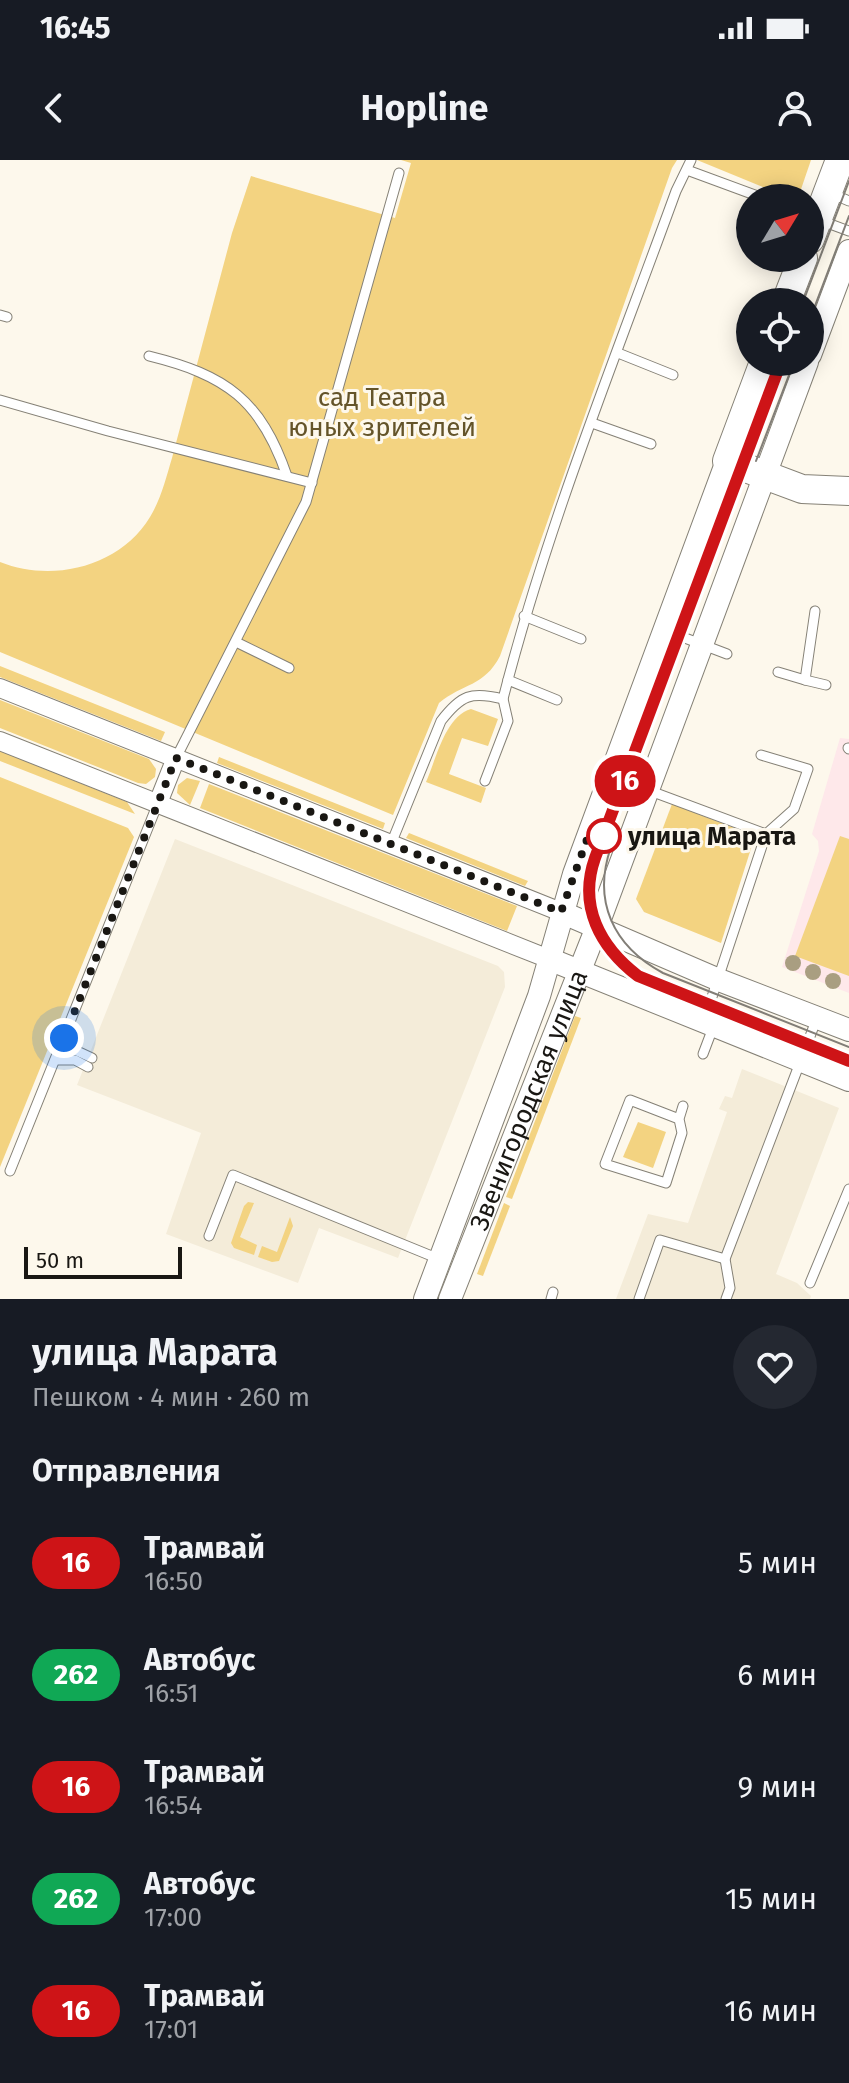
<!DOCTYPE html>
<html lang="ru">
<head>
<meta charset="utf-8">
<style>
	:root { --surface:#171b24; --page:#242831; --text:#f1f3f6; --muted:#9ea1a6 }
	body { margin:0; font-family:"Fira Sans",sans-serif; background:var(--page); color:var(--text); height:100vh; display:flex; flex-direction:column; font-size:30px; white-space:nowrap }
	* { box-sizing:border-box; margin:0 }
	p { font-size:26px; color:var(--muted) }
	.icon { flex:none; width:44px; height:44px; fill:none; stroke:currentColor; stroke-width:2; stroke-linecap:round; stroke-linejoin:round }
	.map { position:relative; height:1139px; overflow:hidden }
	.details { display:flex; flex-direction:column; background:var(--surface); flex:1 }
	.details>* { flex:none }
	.badge { padding:0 16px; border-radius:26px; font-size:28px; line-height:52px }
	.needle { width:52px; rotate:52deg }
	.buttons { position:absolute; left:736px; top:24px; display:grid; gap:16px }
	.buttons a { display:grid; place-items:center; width:88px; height:88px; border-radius:50%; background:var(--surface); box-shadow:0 4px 20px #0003; font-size:40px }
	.scale { position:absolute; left:24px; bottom:20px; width:158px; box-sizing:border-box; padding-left:8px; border:4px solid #191713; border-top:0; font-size:22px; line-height:28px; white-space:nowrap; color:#191713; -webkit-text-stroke:6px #fdf8ec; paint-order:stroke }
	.you { position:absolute; width:40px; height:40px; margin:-20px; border:6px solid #fff; border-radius:50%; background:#1a73e8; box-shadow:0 0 0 12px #1a73e833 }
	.map>.badge { position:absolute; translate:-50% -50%; box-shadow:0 0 0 4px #fff }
	h2 { padding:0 32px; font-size:30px; line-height:72px }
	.round { display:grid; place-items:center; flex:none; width:84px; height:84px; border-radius:42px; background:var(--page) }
	.head { display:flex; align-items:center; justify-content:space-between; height:136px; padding:0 32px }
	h1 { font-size:38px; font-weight:700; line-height:60px }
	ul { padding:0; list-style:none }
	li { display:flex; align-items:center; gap:24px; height:112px; padding:0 32px }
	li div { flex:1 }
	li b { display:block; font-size:30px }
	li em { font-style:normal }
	li .badge { min-width:88px; font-weight:700; text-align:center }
	.status { display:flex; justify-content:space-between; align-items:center; height:56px; padding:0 40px; background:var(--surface); direction:ltr }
	.status svg { height:22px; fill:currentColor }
	header { display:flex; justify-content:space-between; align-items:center; height:104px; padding:0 32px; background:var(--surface); font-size:36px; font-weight:700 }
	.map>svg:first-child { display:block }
	.built { fill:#f4ecd9 }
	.education { fill:#fee8ea }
	.green { fill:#f3d381 }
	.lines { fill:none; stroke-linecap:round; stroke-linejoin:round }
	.service-casing { stroke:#858176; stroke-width:11 }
	.minor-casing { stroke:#858176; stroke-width:20 }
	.tertiary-casing { stroke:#858176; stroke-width:24 }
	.primary-casing { stroke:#858176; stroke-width:30 }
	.service { stroke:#fff; stroke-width:9 }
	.minor { stroke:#fff; stroke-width:18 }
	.tertiary { stroke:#fff; stroke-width:22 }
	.primary { stroke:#fff; stroke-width:28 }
	.tram { stroke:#827e77; stroke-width:2 }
	.tree { fill:#a99e81 }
	.line-casing { stroke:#fff; stroke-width:18 }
	.line { stroke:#ce1417; stroke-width:12 }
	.walk { stroke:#191713; stroke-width:8; stroke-dasharray:0 14.4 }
	.stop-dot { fill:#fff; stroke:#ce1417; stroke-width:4 }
	.labels { text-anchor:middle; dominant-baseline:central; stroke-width:6; stroke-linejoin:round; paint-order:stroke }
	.park-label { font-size:26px; fill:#645429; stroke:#fdf8ec }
	.stop-label { font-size:26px; font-weight:bold; fill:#191713; stroke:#fdf8ec; text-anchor:start }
	.street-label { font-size:26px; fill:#191713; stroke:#fdf8ec }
</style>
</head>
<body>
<div class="status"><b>16:45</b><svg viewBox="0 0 49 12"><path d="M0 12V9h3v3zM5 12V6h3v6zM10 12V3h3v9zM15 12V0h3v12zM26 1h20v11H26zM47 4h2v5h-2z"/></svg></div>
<header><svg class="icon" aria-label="back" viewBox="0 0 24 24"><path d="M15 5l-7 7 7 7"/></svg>Hopline<svg class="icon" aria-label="person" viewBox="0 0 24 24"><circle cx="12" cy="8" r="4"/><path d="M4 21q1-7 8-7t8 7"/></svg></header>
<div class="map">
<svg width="849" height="1139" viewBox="0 0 849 1139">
	<rect width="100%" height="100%" fill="#fdf8ec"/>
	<!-- built -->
	<g class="built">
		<polygon points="175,679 498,806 504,812 505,827 398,1098 319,1068 298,1123 166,1074 201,973 77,925"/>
		<polygon points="742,909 839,948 776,1114 797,1123 811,1136 810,1139 616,1139 648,1054 688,1063 727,952 719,949 725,936 732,938"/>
	</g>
	<!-- education -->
	<polygon class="education" points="840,578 849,579 849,833 782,807 819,691 818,681 812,674"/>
	<!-- green -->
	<g class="green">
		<path d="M401 0H677L672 8 500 496C484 527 463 523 439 543L393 655 0 492V402C52 423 120 407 150 357 161 339 166 318 172 298L232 73 251 16 395 58 411 3Z"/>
		<polygon points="697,0 811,0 798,38 790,38"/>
		<polygon points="0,506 165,572 161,581 0,517"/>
		<polygon points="0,540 149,599 156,609 155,617 146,624 138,623 0,568"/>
		<path d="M471 549 498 559 488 586 462 578 449 614 486 628 481 643 426 622C436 600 445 556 471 549Z"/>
		<polygon points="0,591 127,642 135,654 0,601"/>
		<polygon points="219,597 385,663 383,669 217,603"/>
		<polygon points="0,617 128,668 134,677 0,1007"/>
		<polygon points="187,618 200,621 190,645 177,633 178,625"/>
		<polygon points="209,624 517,746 507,771 200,648"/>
		<polygon points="672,644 755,676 721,783 644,752 636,739"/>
		<polygon points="409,673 528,721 525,726 406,678"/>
		<polygon points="840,676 849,679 849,816 795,796"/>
		<polygon points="575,856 581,858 512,1039 506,1037"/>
		<polygon points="638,962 666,972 653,1008 623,997"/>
		<polygon points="248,1042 254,1043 240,1077 257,1085 254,1095 234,1088 231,1083 244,1046"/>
		<polygon points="504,1043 510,1046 483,1116 477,1114"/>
		<polygon points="290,1057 293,1066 279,1101 272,1102 258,1097 262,1086 277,1092"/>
	</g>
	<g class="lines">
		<!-- service casing -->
		<g class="service-casing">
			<g id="service">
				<polyline points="687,10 763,38"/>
				<polyline points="830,33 849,41"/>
				<polyline points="822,61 849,71"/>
				<polyline points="0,155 7,157"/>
				<polyline points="618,193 673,215"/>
				<path d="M149 196C226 215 261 240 287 316"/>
				<polyline points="0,240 108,271 312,323"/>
				<polyline points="592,263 651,284"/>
				<polyline points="815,451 805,520 826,525"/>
				<polyline points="524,456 581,479"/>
				<polyline points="664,470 727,494"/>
				<polyline points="236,482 289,508"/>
				<polyline points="778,512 805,520"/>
				<polyline points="508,520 557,540"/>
				<polyline points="848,588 849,589"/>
				<polyline points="176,598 306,342 399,13"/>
				<polyline points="610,616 766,674"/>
				<polyline points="485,621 508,561 503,539"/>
				<path d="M391 684 441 561C461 535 471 531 503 539 547 366 615 199 676 31L691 0"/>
				<polyline points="704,861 766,674 794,649 808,609 761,595"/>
				<polyline points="64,878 77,891 92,898"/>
				<polyline points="703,894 714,865"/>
				<polyline points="55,900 75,900 88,907"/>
				<polyline points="679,959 682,973 666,1023 605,1004 630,940 679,959 683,946"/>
				<polyline points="10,1011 158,643"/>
				<polyline points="209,1076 233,1015 439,1099"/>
				<polyline points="725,1099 730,1128 726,1139"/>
				<polyline points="810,1123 849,1029"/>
				<polyline points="551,1139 553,1132"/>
				<polyline points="639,1139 660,1080 725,1099 817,858"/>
			</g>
		</g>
		<!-- minor casing -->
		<g class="minor-casing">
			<g id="minor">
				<polyline points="0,528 561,752"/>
				<polyline points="0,581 549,799"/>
				<polyline points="158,643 176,598"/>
			</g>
		</g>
		<!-- tertiary casing -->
		<g class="tertiary-casing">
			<g id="tertiary">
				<polyline points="810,195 849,91"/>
				<polyline points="561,752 719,820 849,870"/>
				<polyline points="549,799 849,920"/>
				<polyline points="425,1139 539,836 574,714 727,301"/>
				<path id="s1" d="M450 1139 597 767 807 202"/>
			</g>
		</g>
		<!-- primary casing -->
		<g class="primary-casing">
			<g id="primary">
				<polyline points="810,79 840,0"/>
				<polyline points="786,142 803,98"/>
				<polyline points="764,202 727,301 802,329 849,331"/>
			</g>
		</g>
		<!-- service -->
		<use href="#service" class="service"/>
		<!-- minor -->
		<use href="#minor" class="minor"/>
		<!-- tertiary -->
		<use href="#tertiary" class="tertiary"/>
		<!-- primary -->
		<use href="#primary" class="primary"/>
		<!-- tram -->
		<g class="tram">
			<polyline points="803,142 849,21"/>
			<polyline points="810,159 849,56"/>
			<path d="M781 202 595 698C579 746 600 787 638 816L849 901"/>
			<polyline points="756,301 794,202"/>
			<path d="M611 687C592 741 613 786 663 813L849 887"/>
		</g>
	</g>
	<!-- trees -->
	<g class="tree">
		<circle cx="793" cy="803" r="8"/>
		<circle cx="813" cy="812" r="8"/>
		<circle cx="833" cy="821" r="8"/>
	</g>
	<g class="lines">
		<!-- line casing -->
		<g class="line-casing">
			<path id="line" d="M781 202 595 698C578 746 600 787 638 816L849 901"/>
		</g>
		<!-- line -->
		<use href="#line" class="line"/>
		<!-- walk -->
		<polyline class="walk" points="64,878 176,598 561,752 590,671 604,676"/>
	</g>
	<!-- markers -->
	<circle class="stop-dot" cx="604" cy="676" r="16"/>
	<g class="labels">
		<!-- park labels -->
		<g class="park-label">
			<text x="382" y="237">сад Театра<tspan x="382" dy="30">юных зрителей</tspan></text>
		</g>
		<!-- stop labels -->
		<g class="stop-label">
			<text x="628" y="676">улица Марата</text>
		</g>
		<!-- street labels -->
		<g class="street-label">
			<text stroke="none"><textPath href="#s1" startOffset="214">Звенигородская улица</textPath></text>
		</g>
	</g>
</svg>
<div class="buttons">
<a><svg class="needle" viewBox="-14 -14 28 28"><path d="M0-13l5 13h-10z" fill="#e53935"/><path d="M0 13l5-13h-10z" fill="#9ea1a6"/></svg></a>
<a><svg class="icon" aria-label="locate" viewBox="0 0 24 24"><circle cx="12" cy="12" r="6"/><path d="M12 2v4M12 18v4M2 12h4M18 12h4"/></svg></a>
</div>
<div class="scale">50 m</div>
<div class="you" style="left:64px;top:878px"></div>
<b class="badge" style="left:625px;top:621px;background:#ce1417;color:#fff">16</b>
</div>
<section class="details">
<div class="head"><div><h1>улица Марата</h1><p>Пешком · 4 мин · 260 m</p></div><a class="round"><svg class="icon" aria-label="heart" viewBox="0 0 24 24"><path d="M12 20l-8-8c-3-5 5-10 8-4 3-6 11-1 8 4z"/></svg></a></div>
<h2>Отправления</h2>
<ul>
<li><span class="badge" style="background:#ce1417;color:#fff">16</span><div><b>Трамвай</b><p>16:50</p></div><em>5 мин</em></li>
<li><span class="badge" style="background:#10a855;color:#fff">262</span><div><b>Автобус</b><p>16:51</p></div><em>6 мин</em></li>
<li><span class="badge" style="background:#ce1417;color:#fff">16</span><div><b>Трамвай</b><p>16:54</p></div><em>9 мин</em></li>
<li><span class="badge" style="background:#10a855;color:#fff">262</span><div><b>Автобус</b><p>17:00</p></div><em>15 мин</em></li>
<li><span class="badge" style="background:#ce1417;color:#fff">16</span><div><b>Трамвай</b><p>17:01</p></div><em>16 мин</em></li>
</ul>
</section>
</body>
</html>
